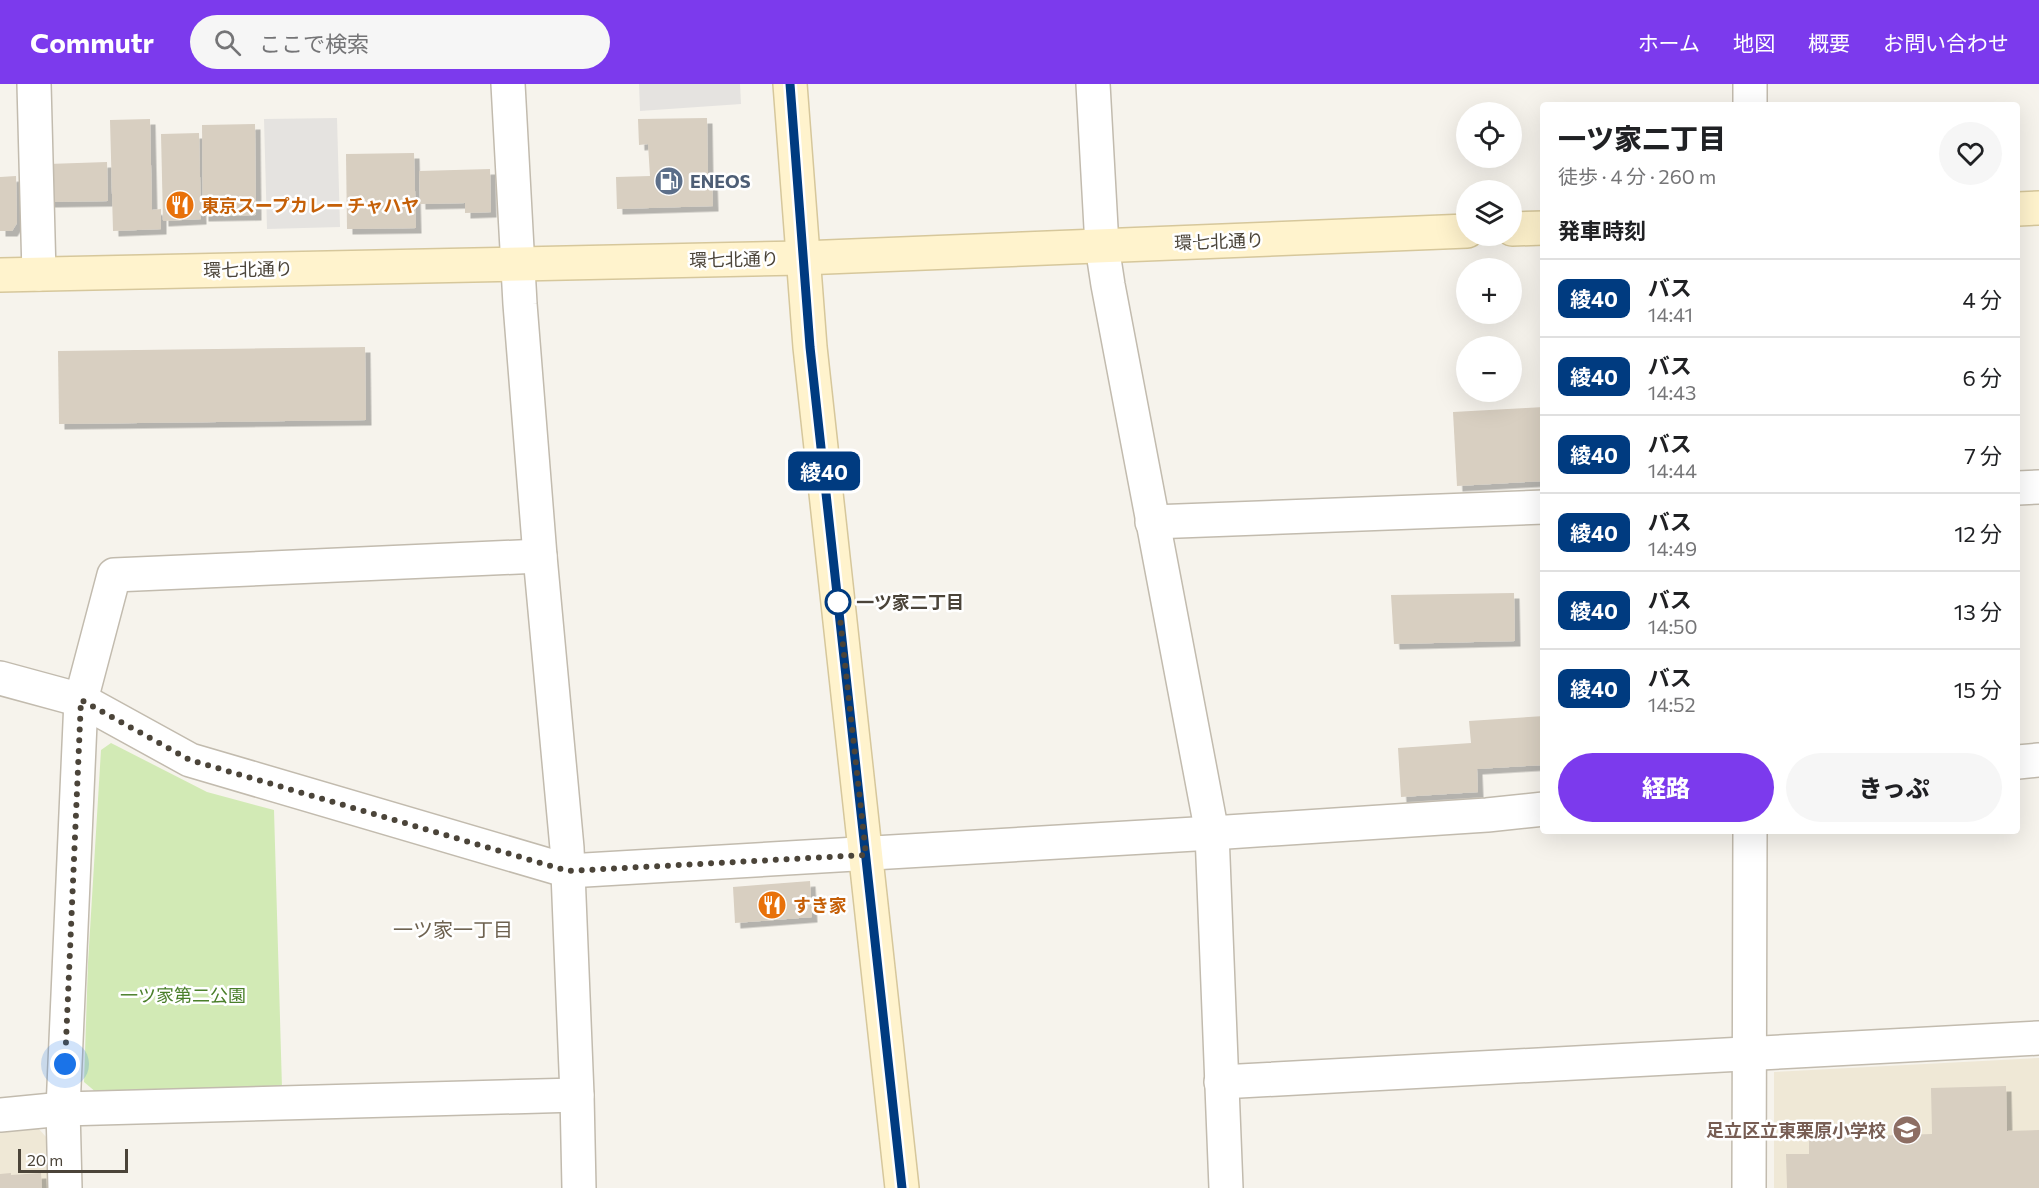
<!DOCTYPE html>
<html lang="ja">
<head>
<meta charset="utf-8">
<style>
	:root { --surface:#fff; --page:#f6f6f6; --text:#202124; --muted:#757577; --line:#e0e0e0; --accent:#7c3aed }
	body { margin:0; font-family:Commissioner,"Noto Sans JP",sans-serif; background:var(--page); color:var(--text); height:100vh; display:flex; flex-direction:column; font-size:22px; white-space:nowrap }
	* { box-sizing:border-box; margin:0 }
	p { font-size:20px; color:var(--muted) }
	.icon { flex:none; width:33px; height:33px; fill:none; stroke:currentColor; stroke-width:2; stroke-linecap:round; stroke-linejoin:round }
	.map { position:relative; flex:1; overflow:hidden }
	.sheet { position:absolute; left:1540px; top:18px; width:480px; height:732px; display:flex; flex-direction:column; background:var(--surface); border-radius:6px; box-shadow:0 6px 24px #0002 }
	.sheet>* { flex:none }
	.badge { padding:0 12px; border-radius:9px; font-size:21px; line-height:39px }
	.fabs { position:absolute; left:1456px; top:18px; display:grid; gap:12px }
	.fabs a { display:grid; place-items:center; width:66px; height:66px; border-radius:50%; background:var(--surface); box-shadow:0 6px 24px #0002; font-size:30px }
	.scale { position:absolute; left:18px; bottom:15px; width:110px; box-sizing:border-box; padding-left:6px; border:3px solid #4b4439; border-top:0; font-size:16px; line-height:21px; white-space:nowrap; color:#4b4439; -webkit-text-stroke:4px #fff; paint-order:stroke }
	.you { position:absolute; width:30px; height:30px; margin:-15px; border:4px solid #fff; border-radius:50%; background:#1a73e8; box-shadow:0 0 0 9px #1a73e833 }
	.map>.badge { position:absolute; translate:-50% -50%; box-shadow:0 0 0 3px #fff }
	h2 { padding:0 18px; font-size:22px; line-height:54px }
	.round { display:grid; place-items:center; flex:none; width:63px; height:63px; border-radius:32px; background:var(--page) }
	.summary { display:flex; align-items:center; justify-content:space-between; height:102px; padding:0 18px }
	h1 { font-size:28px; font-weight:800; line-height:45px }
	.primary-button { display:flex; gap:12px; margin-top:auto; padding:12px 18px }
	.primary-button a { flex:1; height:69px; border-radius:36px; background:var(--accent); color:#fff; font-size:24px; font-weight:800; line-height:69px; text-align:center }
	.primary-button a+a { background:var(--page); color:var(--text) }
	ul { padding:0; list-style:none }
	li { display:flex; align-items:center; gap:18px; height:78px; padding:0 18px; border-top:2px solid var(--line) }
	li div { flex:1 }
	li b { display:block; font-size:22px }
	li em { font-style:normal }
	li .badge { min-width:66px; font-weight:700; text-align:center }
	header { display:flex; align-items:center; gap:36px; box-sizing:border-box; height:84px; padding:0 30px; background:var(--accent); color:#fff }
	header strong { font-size:28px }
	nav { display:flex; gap:33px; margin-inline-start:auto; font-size:21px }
	.search { width:420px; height:54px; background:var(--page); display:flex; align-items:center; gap:15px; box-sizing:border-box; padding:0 21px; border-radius:33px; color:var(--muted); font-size:22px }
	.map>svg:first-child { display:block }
	.education { fill:#efe8d6 }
	.green { fill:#d2eab5 }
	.parking { fill:#e5e3e0 }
	.building { fill:#d8cfc1; filter:url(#shadow) }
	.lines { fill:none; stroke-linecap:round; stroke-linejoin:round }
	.street-casing { stroke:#c2bbae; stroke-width:36 }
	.secondary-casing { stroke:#d6c79b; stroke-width:36 }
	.street { stroke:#fff; stroke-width:33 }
	.secondary { stroke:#fff3cd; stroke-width:33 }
	.line-casing { stroke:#fff; stroke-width:14 }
	.line { stroke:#003b80; stroke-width:9 }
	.walk { stroke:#4b4439; stroke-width:6; stroke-dasharray:0 10.8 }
	.stop-dot { fill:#fff; stroke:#003b80; stroke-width:3 }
	.labels { text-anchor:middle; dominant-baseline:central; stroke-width:5; stroke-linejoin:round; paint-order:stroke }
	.service-label { font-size:18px; font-weight:bold; fill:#4e5e75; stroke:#fff; text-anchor:start }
	.food-label { font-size:18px; font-weight:bold; fill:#c56008; stroke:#fff; text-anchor:start }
	.street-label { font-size:18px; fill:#4b4439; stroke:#fff }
	.stop-label { font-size:18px; font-weight:bold; fill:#4b4439; stroke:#fff; text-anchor:start }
	.park-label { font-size:18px; fill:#4a7f2a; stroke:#fff }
	.education-label { font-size:18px; font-weight:bold; fill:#785e54; stroke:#fff; text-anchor:end }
	.neighbourhood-label { font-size:20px; fill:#6e6250; stroke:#fff }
</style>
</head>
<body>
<header>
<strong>Commutr</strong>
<div class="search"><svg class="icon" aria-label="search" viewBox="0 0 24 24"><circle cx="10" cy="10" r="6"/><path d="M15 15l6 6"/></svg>ここで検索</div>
<nav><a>ホーム</a><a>地図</a><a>概要</a><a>お問い合わせ</a></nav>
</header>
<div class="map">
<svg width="2039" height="1104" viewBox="0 0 2039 1104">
	<defs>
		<filter id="shadow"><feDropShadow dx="5.5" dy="5.5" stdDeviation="0" flood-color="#0004"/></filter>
	</defs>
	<rect width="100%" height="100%" fill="#f6f3ec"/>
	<!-- education -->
	<g class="education">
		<polygon points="2039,974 2039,1104 1774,1104 1774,988"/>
		<polygon points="37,1043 47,1054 49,1104 0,1104 0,1047"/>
	</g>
	<!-- green -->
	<polygon class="green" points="111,659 207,708 274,726 282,1004 97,1009 84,998 88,879 101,666"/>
	<!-- parking -->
	<g class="parking">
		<polygon points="639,0 740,0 741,20 640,27"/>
		<polygon points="337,34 340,143 267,145 264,35"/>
	</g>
	<!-- building -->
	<g class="building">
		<polygon points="707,34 708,92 712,92 713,122 617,125 616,93 650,92 648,60 639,61 638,35"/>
		<polygon points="150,35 152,126 161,125 161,145 113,147 110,36"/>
		<polygon points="255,40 256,131 203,132 202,41"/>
		<polygon points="199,49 201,135 163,137 161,50"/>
		<polygon points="414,69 416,144 347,145 346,70"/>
		<polygon points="107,78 108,117 49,118 48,80"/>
		<polygon points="490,85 491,128 465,129 465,119 420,120 419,87"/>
		<polygon points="16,92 17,139 12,147 0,147 0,93"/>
		<polygon points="365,263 366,336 59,340 58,267"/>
		<polygon points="1544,323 1544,397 1457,402 1453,328"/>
		<polygon points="1514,509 1515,557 1394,560 1391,511"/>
		<polygon points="1544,632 1544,681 1477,685 1478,708 1401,713 1398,664 1471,659 1469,637"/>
		<polygon points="810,797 812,833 735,839 733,803"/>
		<polygon points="2006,1002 2007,1047 2039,1046 2039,1104 1787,1104 1786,1070 1809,1070 1809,1054 1932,1050 1931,1004"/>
		<polygon points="11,1089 11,1091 41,1089 42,1104 0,1104 0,1090"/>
	</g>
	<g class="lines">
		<!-- street casing -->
		<g class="street-casing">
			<g id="street">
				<polyline points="34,0 39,190"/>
				<polyline points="508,0 520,220 540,472 567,764 577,1011 579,1104"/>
				<polyline points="1093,0 1102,162 1108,201 1212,749 1226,1104"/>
				<polyline points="1750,0 1750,21"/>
				<polyline points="2018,404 2039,403"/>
				<polyline points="1152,438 1544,423"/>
				<polyline points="0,594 81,616 190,676 568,787 1212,749 1487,731 1544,725"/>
				<polyline points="2018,678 2039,676"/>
				<polyline points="1221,998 2039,954"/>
				<polyline points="0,1031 63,1025 577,1011"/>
				<polyline points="65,1104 63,1025 81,616 114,491 540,472"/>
				<polyline points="1749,1104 1750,747"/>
			</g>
		</g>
		<!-- secondary casing -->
		<g class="secondary-casing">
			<g id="secondary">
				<polyline points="790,0 810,263 902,1104"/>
				<polyline points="2018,125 2039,124"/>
				<polyline points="1512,145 1544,144"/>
				<polyline points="0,191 802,174 1467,147"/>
			</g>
		</g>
		<!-- street -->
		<use href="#street" class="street"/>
		<!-- secondary -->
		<use href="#secondary" class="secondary"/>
	</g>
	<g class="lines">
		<!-- line casing -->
		<g class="line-casing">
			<polyline id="line" points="790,0 810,263 902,1104"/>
		</g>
		<!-- line -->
		<use href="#line" class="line"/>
		<!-- walk -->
		<polyline class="walk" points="65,980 81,616 190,676 568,787 866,771 838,516 838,518"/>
	</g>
	<!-- icons -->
	<defs>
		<g id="fuel-disc" transform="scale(1.5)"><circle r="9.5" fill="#5c6f8a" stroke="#fff"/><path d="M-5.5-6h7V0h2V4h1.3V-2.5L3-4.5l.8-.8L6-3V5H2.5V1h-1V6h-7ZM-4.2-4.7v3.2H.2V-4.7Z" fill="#fff"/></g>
		<g id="restaurant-disc" transform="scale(1.5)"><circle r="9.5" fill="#e8710a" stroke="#fff"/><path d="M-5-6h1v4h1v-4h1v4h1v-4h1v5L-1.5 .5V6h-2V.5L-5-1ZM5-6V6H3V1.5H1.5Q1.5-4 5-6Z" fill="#fff"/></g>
		<g id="school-disc" transform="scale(1.5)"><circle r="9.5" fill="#8d6e63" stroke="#fff"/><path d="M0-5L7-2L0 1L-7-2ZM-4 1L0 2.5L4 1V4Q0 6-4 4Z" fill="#fff"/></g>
	</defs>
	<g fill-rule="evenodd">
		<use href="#fuel-disc" x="669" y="97"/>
		<use href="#restaurant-disc" x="180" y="121"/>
		<use href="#restaurant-disc" x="772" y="821"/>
		<use href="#school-disc" x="1907" y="1046"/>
	</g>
	<!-- markers -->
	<circle class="stop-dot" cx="838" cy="518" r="12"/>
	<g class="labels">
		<!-- service labels -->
		<g class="service-label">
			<text x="690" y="97">ENEOS</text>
		</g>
		<!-- food labels -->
		<g class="food-label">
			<text x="201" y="121">東京スープカレー チャハヤ</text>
			<text x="793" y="821">すき家</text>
		</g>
		<!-- street labels -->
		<g class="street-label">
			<text transform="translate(1219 157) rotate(-2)">環七北通り</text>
			<text transform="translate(734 175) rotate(-1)">環七北通り</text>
			<text transform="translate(248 185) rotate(-1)">環七北通り</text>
		</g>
		<!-- stop labels -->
		<g class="stop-label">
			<text x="856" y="518">一ツ家二丁目</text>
		</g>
		<!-- park labels -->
		<g class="park-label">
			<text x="183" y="911">一ツ家第二公園</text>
		</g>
		<!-- education labels -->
		<g class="education-label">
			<text x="1886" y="1046">足立区立東栗原小学校</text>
		</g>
		<!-- neighbourhood labels -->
		<g class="neighbourhood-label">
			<text x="453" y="845">一ツ家一丁目</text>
		</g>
	</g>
</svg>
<div class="fabs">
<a><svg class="icon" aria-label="locate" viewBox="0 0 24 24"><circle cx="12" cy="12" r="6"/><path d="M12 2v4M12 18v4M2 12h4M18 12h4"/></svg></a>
<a><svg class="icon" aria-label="layers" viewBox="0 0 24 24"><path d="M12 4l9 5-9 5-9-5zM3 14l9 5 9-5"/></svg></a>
<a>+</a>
<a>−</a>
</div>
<div class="scale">20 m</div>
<div class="you" style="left:65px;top:980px"></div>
<b class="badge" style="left:824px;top:387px;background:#003b80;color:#fff">綾40</b>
<section class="sheet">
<div class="summary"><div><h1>一ツ家二丁目</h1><p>徒歩 · 4 分 · 260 m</p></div><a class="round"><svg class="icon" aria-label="heart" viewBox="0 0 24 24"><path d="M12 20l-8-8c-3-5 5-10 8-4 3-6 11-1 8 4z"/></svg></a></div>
<h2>発車時刻</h2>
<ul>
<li><span class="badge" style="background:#003b80;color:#fff">綾40</span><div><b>バス</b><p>14:41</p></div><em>4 分</em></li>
<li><span class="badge" style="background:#003b80;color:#fff">綾40</span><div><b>バス</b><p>14:43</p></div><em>6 分</em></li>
<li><span class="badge" style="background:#003b80;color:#fff">綾40</span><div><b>バス</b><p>14:44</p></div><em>7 分</em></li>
<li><span class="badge" style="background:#003b80;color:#fff">綾40</span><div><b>バス</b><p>14:49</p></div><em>12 分</em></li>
<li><span class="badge" style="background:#003b80;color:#fff">綾40</span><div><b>バス</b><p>14:50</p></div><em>13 分</em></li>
<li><span class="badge" style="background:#003b80;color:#fff">綾40</span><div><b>バス</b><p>14:52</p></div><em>15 分</em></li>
</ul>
<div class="primary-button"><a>経路</a><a>きっぷ</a></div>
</section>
</div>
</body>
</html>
